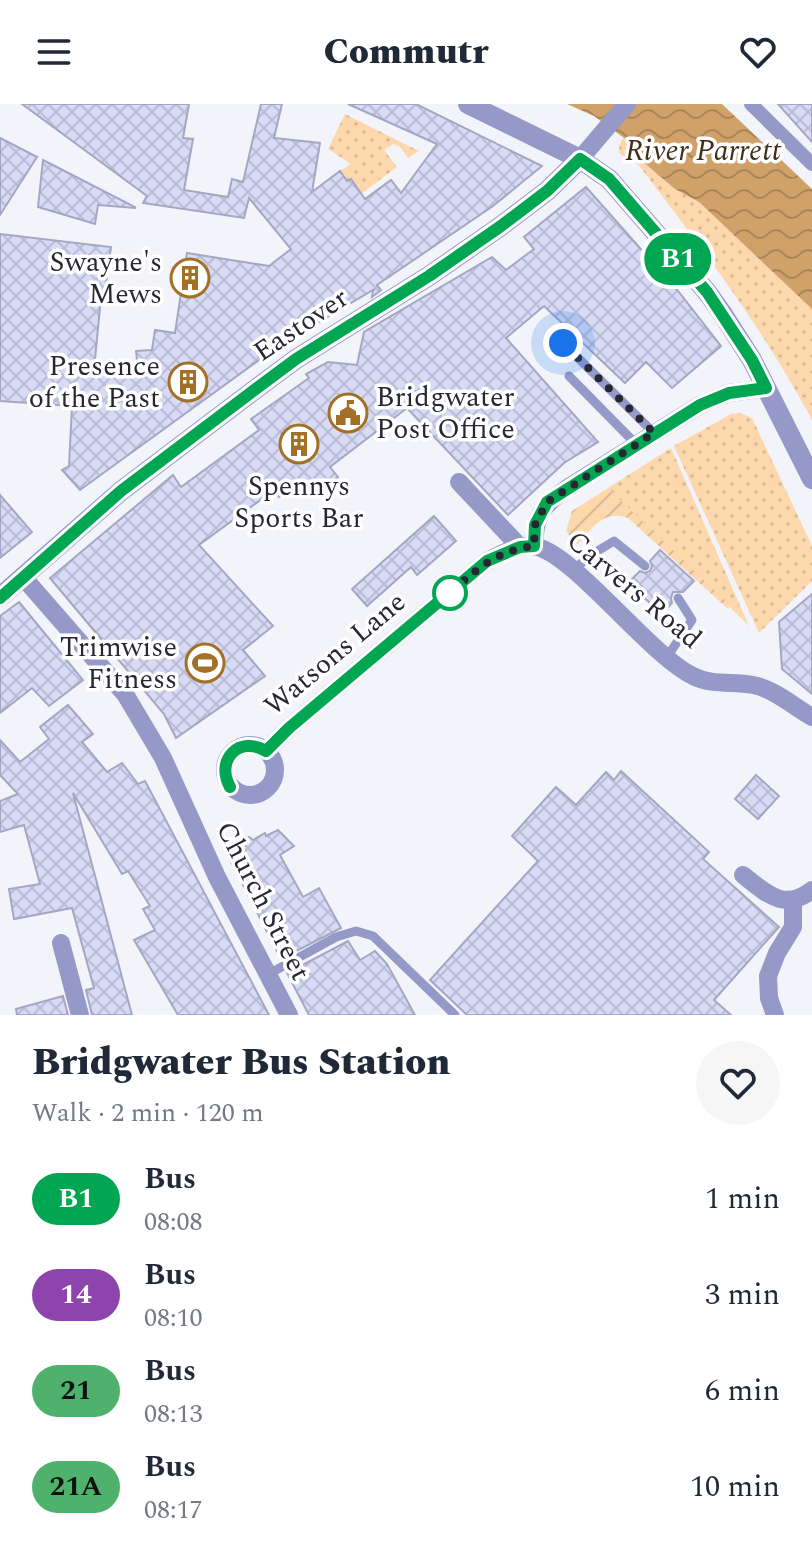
<!DOCTYPE html>
<html lang="en">
<head>
<meta charset="utf-8">
<style>
	:root { --surface:#fff; --page:#f6f6f7; --text:#1f2937; --muted:#747a83 }
	body { margin:0; font-family:Spectral,serif; background:var(--page); color:var(--text); height:100vh; display:flex; flex-direction:column; font-size:30px; white-space:nowrap }
	* { box-sizing:border-box; margin:0 }
	p { font-size:26px; color:var(--muted) }
	.icon { flex:none; width:44px; height:44px; fill:none; stroke:currentColor; stroke-width:2; stroke-linecap:round; stroke-linejoin:round }
	.map { position:relative; height:911px; overflow:hidden }
	.sheet { display:flex; flex-direction:column; background:var(--surface); flex:1 }
	.sheet>* { flex:none }
	.badge { padding:0 16px; border-radius:26px; font-size:28px; line-height:52px }
	.you { position:absolute; width:40px; height:40px; margin:-20px; border:6px solid #fff; border-radius:50%; background:#1a73e8; box-shadow:0 0 0 12px #1a73e833 }
	.map>.badge { position:absolute; translate:-50% -50%; box-shadow:0 0 0 4px #fff }
	.round { display:grid; place-items:center; flex:none; width:84px; height:84px; border-radius:42px; background:var(--page) }
	.headline { display:flex; align-items:center; justify-content:space-between; height:136px; padding:0 32px }
	h1 { font-size:38px; font-weight:800; line-height:60px }
	ul { padding:0; list-style:none }
	li { display:flex; align-items:center; gap:24px; height:96px; padding:0 32px }
	li div { flex:1 }
	li b { display:block; font-size:30px }
	li em { font-style:normal }
	li .badge { min-width:88px; font-weight:700; text-align:center }
	header { display:flex; justify-content:space-between; align-items:center; height:104px; padding:0 32px; background:var(--surface); font-size:36px; font-weight:800 }
	.map>svg:first-child { display:block }
	.grass { fill:url(#grass-dots) }
	.garden { fill:url(#garden-furrows) }
	.water { fill:url(#water-waves) }
	.building { fill:url(#building-cross-hatch); stroke:#a3a7c3; stroke-width:2 }
	.lines { fill:none; stroke-linecap:round; stroke-linejoin:round }
	.service { stroke:#9499c7; stroke-width:9 }
	.pedestrian { stroke:#9499c7; stroke-width:14 }
	.minor { stroke:#9499c7; stroke-width:18 }
	.tertiary { stroke:#9499c7; stroke-width:20 }
	.line-casing { stroke:#fff; stroke-width:18 }
	.line { stroke:#00a651; stroke-width:12 }
	.walk { stroke:#262732; stroke-width:8; stroke-dasharray:0 14.4 }
	.stop-dot { fill:#fff; stroke:#00a651; stroke-width:4 }
	.labels { text-anchor:middle; dominant-baseline:central; stroke-width:7; stroke-linejoin:round; paint-order:stroke }
	.poi-label { font-size:28px; fill:#262732; stroke:#fff; text-anchor:end }
	.street-label { font-size:28px; fill:#262732; stroke:#fff }
	.water-label { font-size:30px; font-style:italic; fill:#402d13; stroke:#fff }
</style>
</head>
<body>
<header><svg class="icon" aria-label="menu" viewBox="0 0 24 24"><path d="M4 6h16M4 12h16M4 18h16"/></svg>Commutr<svg class="icon" aria-label="heart" viewBox="0 0 24 24"><path d="M12 20l-8-8c-3-5 5-10 8-4 3-6 11-1 8 4z"/></svg></header>
<div class="map">
<svg width="812" height="911" viewBox="0 0 812 911">
	<defs>
		<pattern id="grass-dots" width="8" height="8" patternUnits="userSpaceOnUse" patternTransform="scale(2)"><rect width="8" height="8" fill="#fdd8ad"/><path d="M2 2h.1M6 6h.1" fill="none" stroke="#d9b995" stroke-width="1.8" stroke-linecap="round"/></pattern>
		<pattern id="garden-furrows" width="10" height="10" patternUnits="userSpaceOnUse" patternTransform="scale(2)"><rect width="10" height="10" fill="#fdd8ad"/><path d="M-1 1l2-2M0 10L10 0M9 11l2-2" fill="none" stroke="#d9b995"/></pattern>
		<pattern id="water-waves" width="16" height="10" patternUnits="userSpaceOnUse" patternTransform="scale(2)"><rect width="16" height="10" fill="#d0a269"/><path d="M0 5q4-4 8 0t8 0" fill="none" stroke="#a98457"/></pattern>
		<pattern id="building-cross-hatch" width="8" height="8" patternUnits="userSpaceOnUse" patternTransform="scale(2)"><rect width="8" height="8" fill="#d8dbf6"/><path d="M0 0l8 8M0 8l8-8" fill="none" stroke="#b9bcd3"/></pattern>
	</defs>
	<rect width="100%" height="100%" fill="#f3f4fa"/>
	<!-- grass -->
	<g class="grass">
		<polygon points="345,10 419,47 408,54 400,43 393,40 384,46 397,63 361,90 351,75 347,77 340,67 351,60 328,45"/>
		<path d="M623 34 635 42 675 85 699 98 812 205V316C763 224 700 141 637 59L620 50 619 42Z"/>
		<polygon points="740,309 752,314 812,442 812,477 759,529 674,342 731,310"/>
		<polygon points="671,344 749,522 608,384"/>
	</g>
	<!-- garden -->
	<path class="garden" d="M608 384 730 501 728 505 628 414C604 405 591 425 577 441L566 427 572 407Z"/>
	<!-- water -->
	<polygon class="water" points="567,0 722,0 812,85 812,205 699,98 675,85 641,56 635,42 594,12"/>
	<!-- building -->
	<g class="building">
		<polygon points="22,0 189,0 183,34 193,35 184,86 228,93 232,75 243,78 261,0 282,0 274,34 320,39 312,88 340,67 347,77 351,75 365,95 391,76 401,89 437,40 348,0 416,0 542,62 493,102 377,181 381,186 372,193 373,186 277,243 80,386 62,366 69,362 72,302 0,297 0,130 111,143 104,194 101,194 94,265 138,266 136,247 152,246 155,226 175,229 187,149 269,162 291,145 249,94 244,114 143,99 147,92"/>
		<polygon points="778,0 812,0 812,38"/>
		<polygon points="0,34 37,53 0,111"/>
		<polygon points="43,56 135,103 135,104 98,101 95,120 38,103"/>
		<polygon points="586,83 678,187 721,242 672,284 646,258 625,279 544,202 506,234 598,338 564,359 508,411 407,304 330,363 338,373 311,393 299,378 279,393 274,386 199,441 273,522 243,546 265,572 176,634 164,610 50,474 173,371 181,383 259,326 251,315 309,274 306,270 328,258 357,261 364,228 492,153 506,166 534,145 524,133"/>
		<polygon points="0,391 32,428 0,454"/>
		<polygon points="434,412 456,437 417,471 411,463 367,502 352,485"/>
		<polygon points="660,446 694,477 683,488 673,488 671,494 672,499 662,510 628,479 640,467 645,469 650,467 652,462 650,457"/>
		<polygon points="812,490 812,590 782,565 779,518"/>
		<polygon points="19,498 83,576 49,602 32,584 0,609 0,512"/>
		<polygon points="68,601 93,630 82,638 107,668 122,659 138,680 145,677 269,911 178,911 134,836 155,826 143,805 150,802 128,767 122,770 73,689 132,911 92,911 86,886 94,884 72,804 14,815 9,785 40,780 24,721 0,728 0,697 18,690 0,671 0,636 20,658 49,635 40,623"/>
		<polygon points="621,667 709,748 703,755 779,823 714,896 731,911 467,911 430,876 538,757 512,732 556,683 576,701 606,668 614,676"/>
		<polygon points="756,671 779,692 758,715 735,695"/>
		<polygon points="278,726 294,742 280,751 303,793 319,784 341,824 281,855 228,752 236,747 233,742 249,733 253,736 265,729 266,732"/>
		<polygon points="348,837 360,856 375,847 387,860 415,911 309,911 287,869"/>
		<polygon points="63,892 68,911 17,911 16,905"/>
	</g>
	<g class="lines">
		<!-- service -->
		<g class="service">
			<polyline points="563,239 654,329"/>
			<polyline points="569,272 636,340"/>
			<polyline points="573,466 594,449 614,437 645,462"/>
			<polyline points="667,553 692,516 678,494"/>
			<polyline points="267,871 336,833 356,827 373,832 455,911"/>
		</g>
		<!-- pedestrian -->
		<polyline class="pedestrian" points="751,0 812,60"/>
		<!-- minor -->
		<g class="minor">
			<polyline points="580,55 627,0"/>
			<polyline points="459,378 520,443"/>
			<path d="M534 442C535 411 542 402 566 385L700 301 729 289 766 284"/>
			<polyline points="23,473 125,590 163,654 217,773 289,911"/>
			<circle cx="250" cy="666" r="25"/>
			<path d="M266 647 289 624 487 457C500 451 518 440 533 442 571 446 649 551 693 572 712 582 733 577 753 581 774 585 793 602 812 613"/>
			<path d="M743 771C766 789 784 808 812 786"/>
			<polyline points="61,839 80,911"/>
			<polyline points="775,911 769,894 768,872 777,849 793,823 793,797"/>
		</g>
		<!-- tertiary -->
		<g class="tertiary">
			<polyline points="468,0 580,55 609,75 707,188 722,209 752,256 812,375"/>
			<polyline points="0,493 121,387 257,284 296,255 429,172 501,122 547,87 580,55"/>
		</g>
	</g>
	<g class="lines">
		<!-- line casing -->
		<g class="line-casing">
			<path id="line" d="M0 494 121 387 257 284 296 255 429 172 501 122 547 87 580 55 609 75 707 188 752 256 766 284 729 289 700 301 547 398 535 421 534 442 520 443 487 457 289 624 266 647C239 631 215 656 230 683"/>
		</g>
		<!-- line -->
		<use href="#line" class="line"/>
		<!-- walk -->
		<path class="walk" d="M450 489 441 497C469 472 494 446 534 442L535 421 547 398 654 329 563 239"/>
	</g>
	<!-- icons -->
	<defs>
		<g id="building-ring" transform="scale(2)"><circle r="9.5" fill="#fff" stroke="#a37027" stroke-width="1.5"/><path d="M-4-6H4V6H1V3H-1V6H-4ZM-2.5-4.3h1.7v1.8h-1.7ZM.8-4.3h1.7v1.8H.8ZM-2.5-1h1.7V.8h-1.7ZM.8-1h1.7V.8H.8Z" fill="#a37027"/></g>
		<g id="civic-ring" transform="scale(2)"><circle r="9.5" fill="#fff" stroke="#a37027" stroke-width="1.5"/><path d="M-.6-6.5H3V-4.5H.6V-3L4-1V1h2V6H-6V1h2V-1L-.6-3ZM-1.2 2.5V6h2.4V2.5Z" fill="#a37027"/></g>
		<g id="stadium-ring" transform="scale(2)"><circle r="9.5" fill="#fff" stroke="#a37027" stroke-width="1.5"/><path d="M0-5a6.5 5 0 1 0 0 10a6.5 5 0 1 0 0-10ZM-3.5-1.8h7v3.6h-7Z" fill="#a37027"/></g>
	</defs>
	<g fill-rule="evenodd">
		<use href="#building-ring" x="190" y="174"/>
		<use href="#building-ring" x="188" y="278"/>
		<use href="#civic-ring" x="348" y="309"/>
		<use href="#building-ring" x="299" y="340"/>
		<use href="#stadium-ring" x="205" y="559"/>
	</g>
	<!-- markers -->
	<circle class="stop-dot" cx="450" cy="489" r="16"/>
	<g class="labels">
		<!-- poi labels -->
		<g class="poi-label">
			<text x="162" y="158">Swayne's<tspan x="162" dy="32">Mews</tspan></text>
			<text x="160" y="262">Presence<tspan x="160" dy="32">of the Past</tspan></text>
			<text x="376" y="293" text-anchor="start">Bridgwater<tspan x="376" dy="32">Post Office</tspan></text>
			<text x="299" y="382" text-anchor="middle">Spennys<tspan x="299" dy="32">Sports Bar</tspan></text>
			<text x="177" y="543">Trimwise<tspan x="177" dy="32">Fitness</tspan></text>
		</g>
		<!-- street labels -->
		<g class="street-label">
			<text transform="translate(301 221) rotate(-34)">Eastover</text>
			<text transform="translate(634 486) rotate(40)">Carvers Road</text>
			<text transform="translate(335 550) rotate(-40)">Watsons Lane</text>
			<text transform="translate(263 797) rotate(63)">Church Street</text>
		</g>
		<!-- water labels -->
		<g class="water-label">
			<text x="703" y="47">River Parrett</text>
		</g>
	</g>
</svg>
<div class="you" style="left:563px;top:239px"></div>
<b class="badge" style="left:678px;top:155px;background:#00a651;color:#fff">B1</b>
</div>
<section class="sheet">
<div class="headline"><div><h1>Bridgwater Bus Station</h1><p>Walk · 2 min · 120 m</p></div><a class="round"><svg class="icon" aria-label="heart" viewBox="0 0 24 24"><path d="M12 20l-8-8c-3-5 5-10 8-4 3-6 11-1 8 4z"/></svg></a></div>
<ul>
<li><span class="badge" style="background:#00a651;color:#fff">B1</span><div><b>Bus</b><p>08:08</p></div><em>1 min</em></li>
<li><span class="badge" style="background:#8e44ad;color:#fff">14</span><div><b>Bus</b><p>08:10</p></div><em>3 min</em></li>
<li><span class="badge" style="background:#4eb16c;color:#111">21</span><div><b>Bus</b><p>08:13</p></div><em>6 min</em></li>
<li><span class="badge" style="background:#4eb16c;color:#111">21A</span><div><b>Bus</b><p>08:17</p></div><em>10 min</em></li>
</ul>
</section>
</body>
</html>
